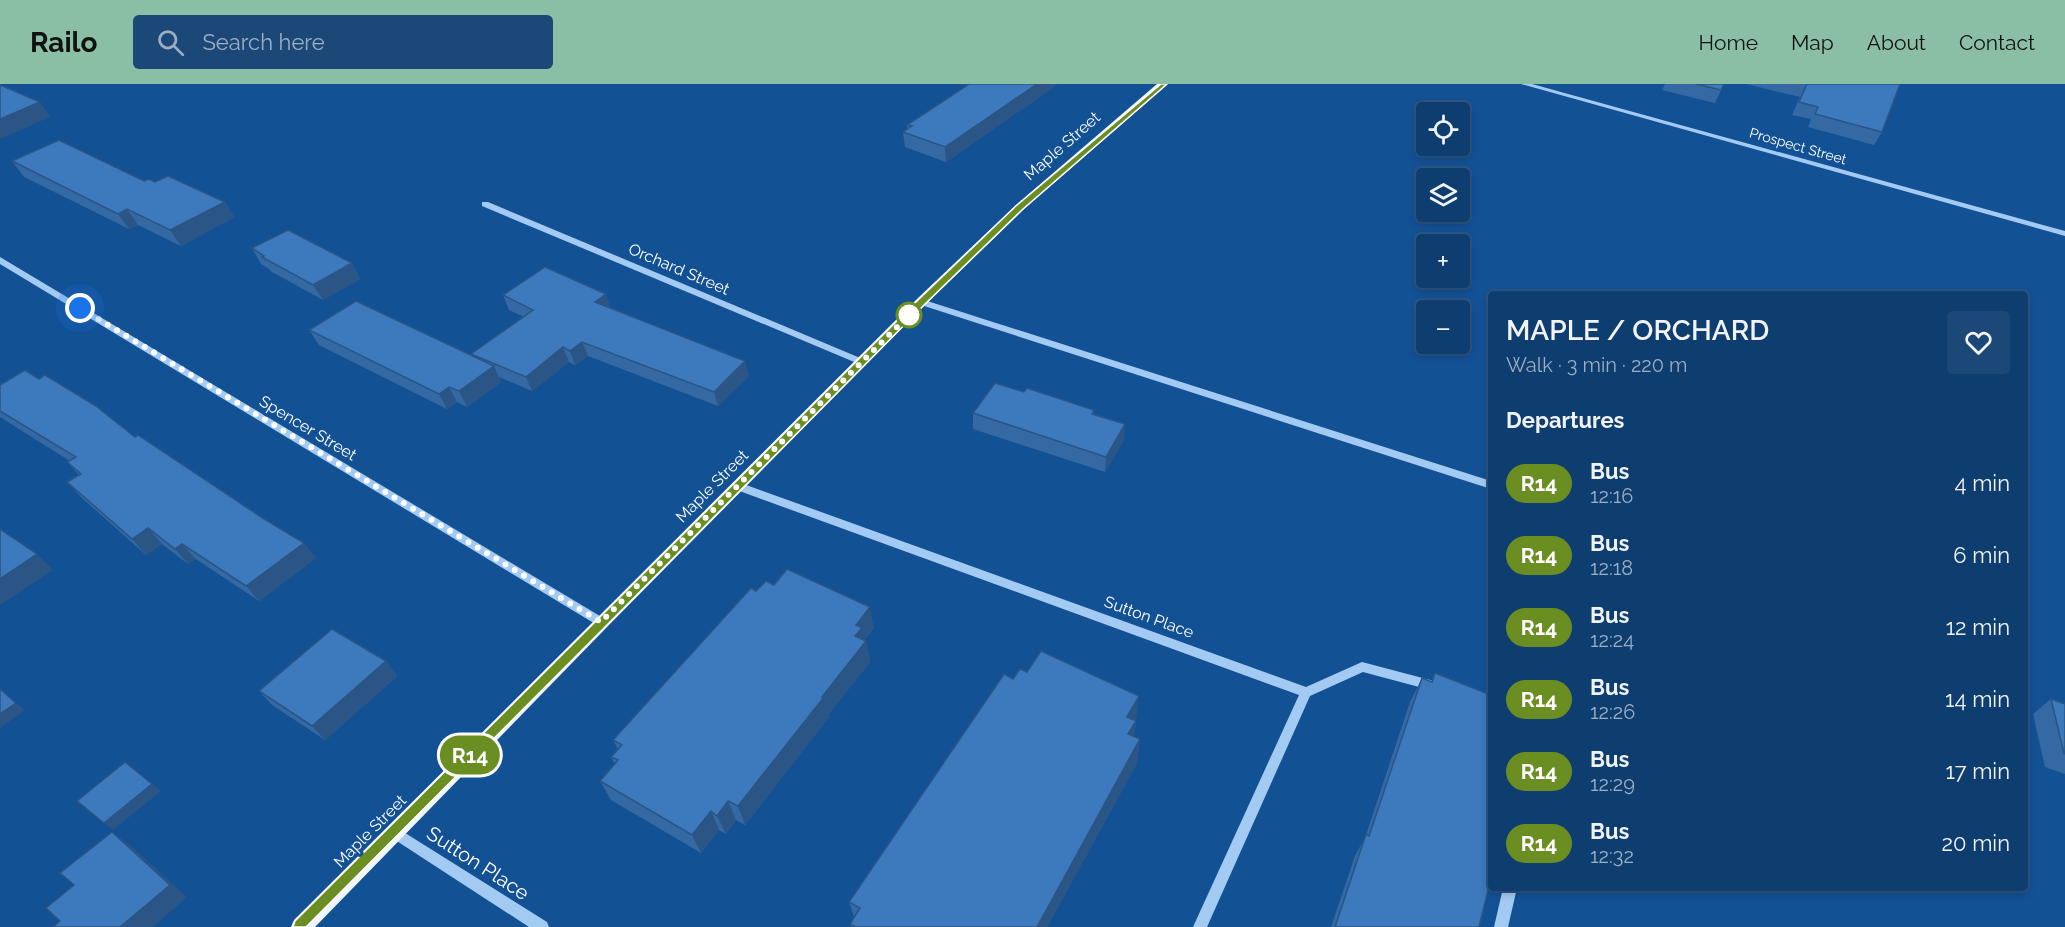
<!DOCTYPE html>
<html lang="en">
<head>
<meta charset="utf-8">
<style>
	:root { --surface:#0e3d70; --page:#1c4878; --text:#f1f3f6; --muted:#9baec3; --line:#2e5683; --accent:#8abfa5 }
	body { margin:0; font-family:Raleway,sans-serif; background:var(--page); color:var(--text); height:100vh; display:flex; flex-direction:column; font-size:22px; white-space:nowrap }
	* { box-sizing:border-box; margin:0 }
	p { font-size:20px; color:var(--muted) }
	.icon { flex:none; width:33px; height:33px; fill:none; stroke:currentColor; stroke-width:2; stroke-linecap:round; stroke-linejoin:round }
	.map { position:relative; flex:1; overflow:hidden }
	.side { position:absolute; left:1488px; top:207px; width:540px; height:600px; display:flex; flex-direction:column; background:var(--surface); border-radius:6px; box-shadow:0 3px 9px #0003,0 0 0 2px var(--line) }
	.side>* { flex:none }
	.badge { padding:0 12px; border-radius:20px; font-size:21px; line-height:39px }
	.buttons { position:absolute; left:1416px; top:18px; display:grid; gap:12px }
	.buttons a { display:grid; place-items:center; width:54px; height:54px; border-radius:6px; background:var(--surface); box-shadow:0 3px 9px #0003,0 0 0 2px var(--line); font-size:30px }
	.you { position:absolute; width:30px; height:30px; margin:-15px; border:4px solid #fff; border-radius:50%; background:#1a73e8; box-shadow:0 0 0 9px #1a73e833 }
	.map>.badge { position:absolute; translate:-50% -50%; box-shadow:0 0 0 3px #fff }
	h2 { padding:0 18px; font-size:22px; line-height:54px }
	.round { display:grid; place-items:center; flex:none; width:63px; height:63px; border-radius:6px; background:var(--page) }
	.overview { display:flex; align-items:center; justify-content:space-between; height:102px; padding:0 18px }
	h1 { font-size:28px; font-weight:600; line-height:45px }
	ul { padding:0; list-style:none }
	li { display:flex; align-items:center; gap:18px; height:72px; padding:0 18px }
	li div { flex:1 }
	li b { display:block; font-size:22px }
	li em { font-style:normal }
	li .badge { min-width:66px; font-weight:700; text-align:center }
	header { display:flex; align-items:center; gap:36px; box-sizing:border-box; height:84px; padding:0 30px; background:var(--accent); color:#111 }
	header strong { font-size:28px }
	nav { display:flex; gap:33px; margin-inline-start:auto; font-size:21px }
	.search { width:420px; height:54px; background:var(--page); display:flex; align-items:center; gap:15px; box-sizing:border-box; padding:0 21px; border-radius:6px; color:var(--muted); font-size:22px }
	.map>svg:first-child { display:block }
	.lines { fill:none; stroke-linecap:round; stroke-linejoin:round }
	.minor { fill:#a3caf2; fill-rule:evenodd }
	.major { fill:#eff6ff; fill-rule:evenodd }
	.wall { fill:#3469a3 }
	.shaded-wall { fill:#2a5584 }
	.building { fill:#3c7abd; stroke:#2a5584; stroke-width:1.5 }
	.line { fill:#6b8e23; stroke:#fff; stroke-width:1.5 }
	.walk { stroke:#fff; stroke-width:6; stroke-dasharray:0 10.8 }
	.stop-dot { fill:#fff; stroke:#6b8e23; stroke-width:3 }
	.labels { text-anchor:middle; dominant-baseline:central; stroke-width:6; stroke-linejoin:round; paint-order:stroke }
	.far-street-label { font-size:14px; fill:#fff; stroke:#135195 }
	.street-label { font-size:16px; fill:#fff; stroke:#135195 }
	.near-street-label { font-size:20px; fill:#fff; stroke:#135195 }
</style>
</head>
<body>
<header>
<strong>Railo</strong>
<div class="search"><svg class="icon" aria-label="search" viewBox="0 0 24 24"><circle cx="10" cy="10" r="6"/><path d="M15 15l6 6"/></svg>Search here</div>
<nav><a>Home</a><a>Map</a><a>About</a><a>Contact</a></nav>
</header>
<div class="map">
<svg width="2065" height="843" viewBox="0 0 2065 843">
	<rect width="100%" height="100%" fill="#135195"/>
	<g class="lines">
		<!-- minor -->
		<g class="minor">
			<polygon points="1521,0 1532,0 2065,147 2065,152"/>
			<polygon points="482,118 488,118 865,276 867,278 862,281 859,280 482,122"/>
			<polygon points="0,173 605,535 607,538 605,541 601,543 597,541 0,180"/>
			<polygon points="921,215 1491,397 1491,405 918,220 917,218"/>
			<polygon points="738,398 1306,603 1362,578 1434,597 1438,598 1440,602 1438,606 1434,607 1363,588 1310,612 1207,843 1193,843 1299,611 734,405 733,402"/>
			<polygon points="394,742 547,838 549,843 529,843 389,752 387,748 389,744"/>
			<polygon points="1503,804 1517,804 1508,843 1494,843"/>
		</g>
		<!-- major -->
		<polygon class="major" points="1157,0 1168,0 1024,125 925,221 607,543 315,843 291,843 294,836 917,215 1016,121"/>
	</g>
	<!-- wall -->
	<g class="wall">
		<polygon points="969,0 1058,0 946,78 905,63 903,48 907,46 907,41"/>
		<polygon points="1665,0 1724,0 1715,19 1662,6"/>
		<polygon points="1746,0 1900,0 1882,48 1874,61 1808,43 1811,35 1792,31 1800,13"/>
		<polygon points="12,77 144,97 155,98 225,118 234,133 181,162 138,141 129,145 24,93"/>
		<polygon points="252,164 352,179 360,195 323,216 272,188 269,185 261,180"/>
		<polygon points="606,210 610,224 749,292 718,322 588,272 575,281 569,278 532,307 499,293 501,298 467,323 457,318 447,325 319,261 309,246 472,272 471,270 524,233 509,226 503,211"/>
		<polygon points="0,301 135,353 261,433 304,459 316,474 259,517 196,475 188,480 162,460 146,471 82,414 67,398 79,391 67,378 70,377 0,333"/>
		<polygon points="1024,308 1094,326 1094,330 1124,356 1105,388 973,345 973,329"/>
		<polygon points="756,507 874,544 864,556 866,557 870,578 828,631 829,633 745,741 736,736 726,750 719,746 701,769 611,716 600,697 615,680 611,673 618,665 613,656"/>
		<polygon points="386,577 397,592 325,656 272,621 259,607"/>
		<polygon points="1435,589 1479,843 1331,843 1355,772 1366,751 1410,618 1422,594 1431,598"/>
		<polygon points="1013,595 1136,636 1134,652 1140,655 1137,679 1047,843 851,843 850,840 854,833 849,818"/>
		<polygon points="2051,615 2065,620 2065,690 2045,683 2033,630"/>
	</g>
	<!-- shaded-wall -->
	<g class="shaded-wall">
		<polygon points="1037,0 1058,0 946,78 945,63"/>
		<polygon points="40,18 50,33 0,55 0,35"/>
		<polygon points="225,118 234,133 181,162 170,146"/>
		<polygon points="127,125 138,141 129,145 118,130"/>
		<polygon points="352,179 360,195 323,216 313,201"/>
		<polygon points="606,210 611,225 595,218"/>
		<polygon points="582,258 588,272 575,281 570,267"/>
		<polygon points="563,263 569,278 532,307 526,293"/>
		<polygon points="745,277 749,292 718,322 714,308"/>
		<polygon points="494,282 501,298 467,323 459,307"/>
		<polygon points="449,303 457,318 447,325 439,310"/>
		<polygon points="1125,340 1124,356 1105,388 1106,373"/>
		<polygon points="148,444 162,460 146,471 132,455"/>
		<polygon points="304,459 316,474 259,517 246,502"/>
		<polygon points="182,460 196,475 188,480 175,465"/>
		<polygon points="37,470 53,486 0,521 0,495"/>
		<polygon points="870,523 874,544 864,556 865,559 866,557 870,578 828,631 829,633 745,741 738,722 822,613 855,552 856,541"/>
		<polygon points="386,577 397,592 325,656 312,642"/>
		<polygon points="0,605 25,626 0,644"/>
		<polygon points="1139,612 1136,636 1127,633"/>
		<polygon points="1136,637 1133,661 1128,650"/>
		<polygon points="1140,655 1137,679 1047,843 1037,843"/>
		<polygon points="152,700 161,707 113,746 104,739"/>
		<polygon points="728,717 736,736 726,750 717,732"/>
		<polygon points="711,727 719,746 701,769 692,751"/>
		<polygon points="112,748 130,761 187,813 153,843 120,843"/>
	</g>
	<!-- building -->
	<g class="building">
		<polygon points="969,0 1037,0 945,63 903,48 912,42 907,41"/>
		<polygon points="1696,0 1724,0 1721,6"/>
		<polygon points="1807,0 1900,0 1882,48 1815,30 1818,23 1799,18"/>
		<polygon points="0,1 40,18 0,35"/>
		<polygon points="59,56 144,97 149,95 155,98 168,92 225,118 170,146 127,125 118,130 12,77"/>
		<polygon points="288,146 352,179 313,201 262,173 264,172 252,164"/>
		<polygon points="545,183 606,210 595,218 745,277 714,308 582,258 570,267 563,263 526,293 471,270 533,226 503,211"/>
		<polygon points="356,217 494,282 459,307 449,303 439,310 309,246"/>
		<polygon points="25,286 39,295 45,291 96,322 135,353 138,351 261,433 304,459 246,502 182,460 175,465 148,444 132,455 67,398 81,390 67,378 76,373 0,327 0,301"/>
		<polygon points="995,299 1024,308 1027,304 1094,326 1092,330 1125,340 1106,373 973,329"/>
		<polygon points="0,445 37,470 0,495"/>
		<polygon points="787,485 870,523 856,541 862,544 855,552 866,557 822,613 824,613 738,722 728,717 717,732 711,727 692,751 600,697 618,676 611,673 622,661 613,656 751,504 756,507 766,497 774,501"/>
		<polygon points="332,545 386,577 312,642 259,607"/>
		<polygon points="1041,567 1139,612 1127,633 1136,637 1128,650 1140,655 1037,843 856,843 850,840 860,824 849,818 1004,590 1013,595 1020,585 1027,588"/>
		<polygon points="1435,589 1491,611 1491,794 1479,843 1335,843 1366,750 1369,752 1422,594 1432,598"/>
		<polygon points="0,605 16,619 0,630"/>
		<polygon points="2051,615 2065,620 2065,670 2064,669"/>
		<polygon points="125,678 152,700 104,739 77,717"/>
		<polygon points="112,748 170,801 120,843 53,843 60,837 46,824 74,801 60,789"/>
	</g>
	<!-- line -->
	<polygon class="line" points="1161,0 1167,0 1023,125 925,220 606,542 306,843 293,843 295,837 918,216 1017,121"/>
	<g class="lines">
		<!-- walk -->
		<polyline class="walk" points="80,224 601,538 909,231"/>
	</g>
	<!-- markers -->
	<circle class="stop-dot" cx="909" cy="231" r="12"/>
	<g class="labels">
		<!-- far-street labels -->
		<g class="far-street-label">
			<text transform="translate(1798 62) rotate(16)">Prospect Street</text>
		</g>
		<!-- street labels -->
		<g class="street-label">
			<text transform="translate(1062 62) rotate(-41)">Maple Street</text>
			<text transform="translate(679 185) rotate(23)">Orchard Street</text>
			<text transform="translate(308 344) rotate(31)">Spencer Street</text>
			<text transform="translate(712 402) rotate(-45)">Maple Street</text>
			<text transform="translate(1149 533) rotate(20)">Sutton Place</text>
			<text transform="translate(370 747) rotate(-45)">Maple Street</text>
		</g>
		<!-- near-street labels -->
		<g class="near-street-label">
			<text transform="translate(478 779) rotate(33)">Sutton Place</text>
		</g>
	</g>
</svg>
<div class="buttons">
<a><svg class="icon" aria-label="locate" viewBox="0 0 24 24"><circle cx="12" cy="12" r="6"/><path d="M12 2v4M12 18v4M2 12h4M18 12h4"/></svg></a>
<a><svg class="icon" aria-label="layers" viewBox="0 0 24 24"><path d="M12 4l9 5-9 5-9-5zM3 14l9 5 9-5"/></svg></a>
<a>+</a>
<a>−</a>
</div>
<div class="you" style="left:80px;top:224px"></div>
<b class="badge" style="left:470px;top:671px;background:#6b8e23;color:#fff">R14</b>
<section class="side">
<div class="overview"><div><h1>MAPLE / ORCHARD</h1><p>Walk · 3 min · 220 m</p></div><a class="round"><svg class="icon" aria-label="heart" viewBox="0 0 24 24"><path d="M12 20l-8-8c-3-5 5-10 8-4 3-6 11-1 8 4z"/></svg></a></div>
<h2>Departures</h2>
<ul>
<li><span class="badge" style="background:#6b8e23;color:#fff">R14</span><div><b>Bus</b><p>12:16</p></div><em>4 min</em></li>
<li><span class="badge" style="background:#6b8e23;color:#fff">R14</span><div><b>Bus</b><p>12:18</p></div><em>6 min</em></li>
<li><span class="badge" style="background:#6b8e23;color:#fff">R14</span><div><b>Bus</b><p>12:24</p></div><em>12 min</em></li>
<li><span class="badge" style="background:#6b8e23;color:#fff">R14</span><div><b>Bus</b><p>12:26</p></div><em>14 min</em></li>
<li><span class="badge" style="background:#6b8e23;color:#fff">R14</span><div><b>Bus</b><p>12:29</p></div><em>17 min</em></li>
<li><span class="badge" style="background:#6b8e23;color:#fff">R14</span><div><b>Bus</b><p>12:32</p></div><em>20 min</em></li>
</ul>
</section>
</div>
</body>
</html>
